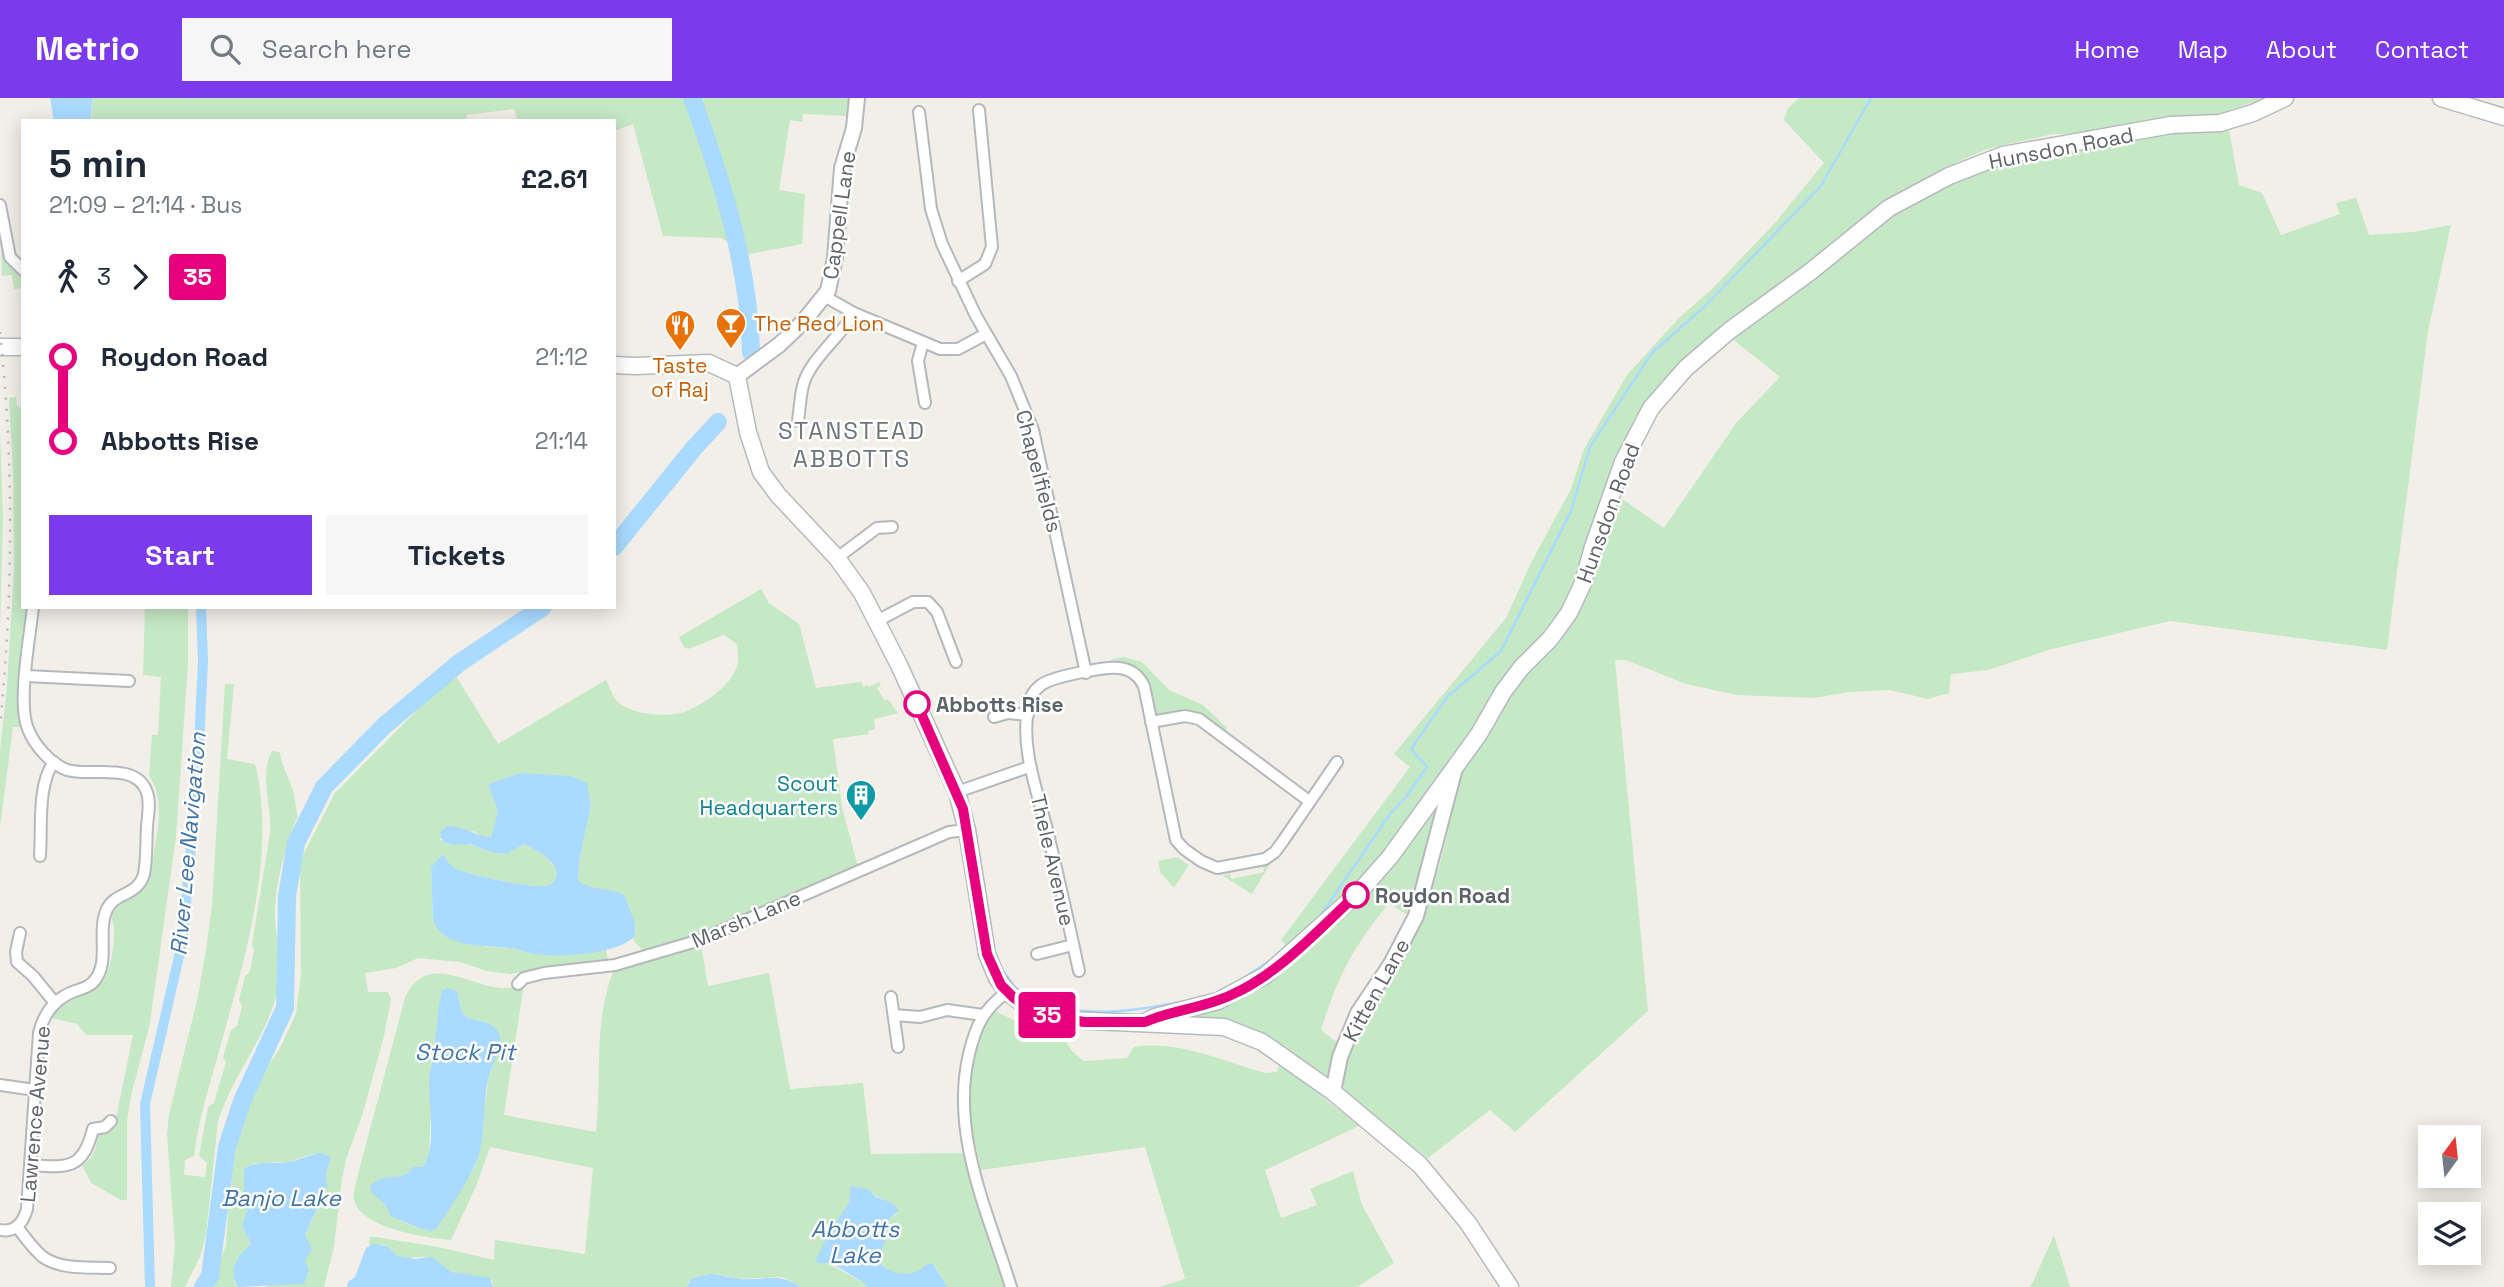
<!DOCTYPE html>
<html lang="en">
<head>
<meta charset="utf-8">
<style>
	:root { --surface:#fff; --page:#f6f6f7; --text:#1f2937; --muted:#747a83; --accent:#7c3aed }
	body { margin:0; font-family:"Space Grotesk",sans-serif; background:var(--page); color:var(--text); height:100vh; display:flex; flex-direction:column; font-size:26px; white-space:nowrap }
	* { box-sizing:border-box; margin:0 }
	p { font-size:23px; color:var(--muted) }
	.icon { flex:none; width:38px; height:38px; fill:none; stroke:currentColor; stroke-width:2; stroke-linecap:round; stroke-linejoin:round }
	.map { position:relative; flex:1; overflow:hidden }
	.sheet { position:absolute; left:21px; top:21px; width:595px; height:490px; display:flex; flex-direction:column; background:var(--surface); border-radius:0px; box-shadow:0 4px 18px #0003 }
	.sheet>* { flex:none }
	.badge { padding:0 14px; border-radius:5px; font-size:24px; line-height:46px }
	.needle { width:46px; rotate:15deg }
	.tools { position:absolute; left:2418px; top:1027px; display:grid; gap:14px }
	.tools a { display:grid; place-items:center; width:63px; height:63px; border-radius:0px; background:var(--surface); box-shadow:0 4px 18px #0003; font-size:35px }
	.map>.badge { position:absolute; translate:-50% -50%; box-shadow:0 0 0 4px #fff }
	.legs { display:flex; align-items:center; gap:10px; height:77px; padding:0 28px; font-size:23px }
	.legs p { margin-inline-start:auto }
	.summary { display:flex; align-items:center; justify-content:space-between; height:119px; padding:0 28px }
	h1 { font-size:38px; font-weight:700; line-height:52px }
	.cta { display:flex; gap:14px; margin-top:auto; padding:14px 28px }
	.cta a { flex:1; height:80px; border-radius:0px; background:var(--accent); color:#fff; font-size:28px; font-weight:700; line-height:80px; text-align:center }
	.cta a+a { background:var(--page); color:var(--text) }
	ul { padding:0 28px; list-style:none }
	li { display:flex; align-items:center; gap:24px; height:84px; font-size:26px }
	li i { display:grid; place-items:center; width:10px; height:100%; margin:0 9px; background:currentColor }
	li i::after { content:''; width:18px; height:18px; margin:-9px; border:5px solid; border-radius:50%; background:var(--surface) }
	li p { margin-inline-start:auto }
	li:first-child i { background:linear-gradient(#0000 50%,currentColor 0) }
	li:last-child i { background:linear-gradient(currentColor 50%,#0000 0) }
	header { display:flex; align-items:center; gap:42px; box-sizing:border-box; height:98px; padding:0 35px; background:var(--accent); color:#fff }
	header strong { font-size:33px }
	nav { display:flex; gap:38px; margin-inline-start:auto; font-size:24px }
	.search { width:490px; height:63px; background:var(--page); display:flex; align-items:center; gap:18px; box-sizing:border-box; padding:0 24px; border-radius:0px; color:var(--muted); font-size:26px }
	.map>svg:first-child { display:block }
	.green { fill:#c5e8c5; fill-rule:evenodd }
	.water { fill:#aadaff }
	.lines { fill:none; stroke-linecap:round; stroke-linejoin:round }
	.stream { stroke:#aadaff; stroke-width:2.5 }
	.canal { stroke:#aadaff; stroke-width:10 }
	.river { stroke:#aadaff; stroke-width:18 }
	.minor-casing { stroke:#b5b8bc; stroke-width:14 }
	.tertiary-casing { stroke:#b5b8bc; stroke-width:18 }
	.secondary-casing { stroke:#b6babf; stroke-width:19 }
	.minor { stroke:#fff; stroke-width:10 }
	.tertiary { stroke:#fff; stroke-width:14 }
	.secondary { stroke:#fff; stroke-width:16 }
	.rail { stroke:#b6b7b8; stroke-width:2.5; stroke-dasharray:2 9; stroke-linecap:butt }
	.line-1-casing { stroke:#fff; stroke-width:16 }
	.line-1 { stroke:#e6007e; stroke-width:10 }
	.stop-1-dot { fill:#fff; stroke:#e6007e; stroke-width:3.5 }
	.labels { text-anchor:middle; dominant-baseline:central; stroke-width:5; stroke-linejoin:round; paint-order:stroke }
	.street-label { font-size:21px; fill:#5f6368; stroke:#fff }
	.food-label { font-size:21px; fill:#c56008; stroke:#fff; text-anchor:start }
	.stop-label { font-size:21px; font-weight:bold; fill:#5f6368; stroke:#fff; text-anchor:start }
	.culture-label { font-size:21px; fill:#0d838f; stroke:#fff; text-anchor:end }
	.water-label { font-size:23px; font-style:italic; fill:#4174aa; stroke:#fff }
	.quarter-label { font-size:24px; letter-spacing:2px; fill:#70757a; stroke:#fff }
</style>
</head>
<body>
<header>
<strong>Metrio</strong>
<div class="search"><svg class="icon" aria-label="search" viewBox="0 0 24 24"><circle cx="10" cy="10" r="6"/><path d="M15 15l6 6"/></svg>Search here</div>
<nav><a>Home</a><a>Map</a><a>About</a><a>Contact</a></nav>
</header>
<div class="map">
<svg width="2504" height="1189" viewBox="0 0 2504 1189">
	<rect width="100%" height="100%" fill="#f1efe8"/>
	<!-- green -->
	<g class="green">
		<polygon points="92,0 850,0 848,18 803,16 802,24 790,22 779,92 805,96 802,146 749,156 721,140 663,138 633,26 614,33 614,23 518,23 514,11 467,17 466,23 92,23"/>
		<polygon points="1799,0 2265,0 2213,18 2105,35 2053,36 1987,51 1958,64 1922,83 1862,122 1637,320 1619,353 1601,400 1588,449 1569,499 1557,522 1502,586 1445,675 1356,792 1287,848 1281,842 1410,669 1394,656 1506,520 1532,463 1571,391 1584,351 1627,277 1678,221 1712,191 1774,126 1824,65 1784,22 1788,10"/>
		<path d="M2228 27 2239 87 2262 95 2281 137 2340 116 2336 105 2356 100 2369 137 2413 134 2451 127 2428 233 2387 552 2170 523 2052 551 1988 572 1951 576 1949 595 1928 601 1890 592 1849 594 1813 600 1737 597 1686 586 1626 562H1615L1648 913 1515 1034 1490 1012 1428 1060 1345 998C1332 946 1390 873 1415 829 1423 816 1429 800 1434 785 1446 750 1451 712 1461 676L1468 659 1517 582 1574 524 1603 452 1618 398 1664 430 1737 324 1780 279 1730 239 1904 111 1958 80 2001 64 2165 34Z"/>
		<path d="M0 125C4 145 4 166 23 178V190L14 191 12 177 2 178Z"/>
		<polygon points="16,299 17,308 23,311 23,509 28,509 22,629 13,629 0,729 0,653 7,588 14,473 13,375 9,300"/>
		<polygon points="0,327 3,423 0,530"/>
		<path d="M761 491 769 505 799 526 816 590 861 584 863 589 867 587 868 589 879 584 881 587 877 590 885 603 888 601 898 615 874 621 875 631 868 633 869 636 833 641 842 709 858 769 686 841 650 852 642 851 633 842 636 833 628 806 583 788 578 782 580 759 591 707 586 685 520 675 488 686 498 713 491 739 482 738 473 733 440 741C448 749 456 745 466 746 480 747 490 757 504 756 512 755 517 749 524 746 535 752 559 763 556 779 555 784 550 788 544 788 532 790 463 776 453 769 449 767 446 760 443 756L431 769 433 822 485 849 510 850 537 856 556 857 606 852 608 864 533 872 511 876 487 873 460 864 418 860 396 870 365 875 368 894H388L391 901 384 938 362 1018 346 1061 342 1081 334 1148 324 1189H266L305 1163V1138L327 1089 326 1077 331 1060 312 1056 288 1064 253 1065 247 1112 242 1128 251 1147 234 1184 238 1189H208L226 1148 228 1112 240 1018 250 996 280 950 296 916 301 877 300 763 335 695 454 575 498 646 606 582C609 588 612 596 616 602 628 617 673 621 689 612 705 605 728 589 735 573 740 565 738 554 737 546L724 537 688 551 684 549 679 539Z"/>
		<path d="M145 509H188V566L176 738 150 925 131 998 127 1023V1102H121L91 1085 82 1067C93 1062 98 1047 98 1035L110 1032 115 1026 133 937H86L77 926 52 920C57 912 61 904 69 900 81 894 94 894 103 883 111 872 115 844 114 831 114 824 110 822 113 815 121 798 143 801 150 779 153 749 169 704 149 678L152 637H158L161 579 143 577Z"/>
		<polygon points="1124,559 1142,564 1169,592 1203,607 1227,630 1224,634 1204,619 1157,616 1154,614 1147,587 1104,566 1113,561"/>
		<path d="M225 586H234L227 661 254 666 256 669C277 765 241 872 216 964 207 995 198 1026 194 1058L185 1062 184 1077 205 1079 207 1065 199 1058 208 1009 214 1005 226 964 223 959 231 932 237 928 242 908 239 902 245 878 250 874 254 852 252 847 270 735C272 709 259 677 272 653L280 654 282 665 293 692 298 721H296C285 753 274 786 275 821 276 844 283 867 278 891 267 939 233 976 218 1023L206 1136 200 1159 185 1189H171L175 1147 167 1037 169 1016 197 903 206 852 212 807Z"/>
		<path d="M1446 687 1409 818 1389 805C1353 849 1338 878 1321 932L1339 946 1331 987 1286 952 1176 921 1224 909 1252 896 1279 877 1318 839Z"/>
		<polygon points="1177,759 1189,767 1174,790 1160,774 1158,763"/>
		<polygon points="1270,766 1252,796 1223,778 1230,775 1231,781 1264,774 1263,768"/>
		<path d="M701 848 708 888 769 875 790 991 863 985 871 1056 965 1055 1006 1189H948L935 1168 927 1166C924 1169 922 1172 918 1174 907 1180 880 1175 881 1159 881 1149 887 1141 891 1132L889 1122 897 1116 891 1104C875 1100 868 1090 852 1088L849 1105 826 1143 827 1165 866 1186 867 1189H800L792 1183 782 1179 737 1181 719 1176 688 1184 687 1189H493L492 1182 451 1174C441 1170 434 1159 420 1159 413 1159 405 1162 397 1158 392 1156 390 1150 385 1147H369L370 1139H376L438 1149 494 1162 495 1142 585 1156 593 1070 490 1049 477 1086 451 1142C428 1140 357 1130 354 1100 353 1095 355 1089 356 1084L405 900C427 850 472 892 508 890 513 890 519 887 524 886L504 1017 596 1034C602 981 593 925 613 874ZM442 893 459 899 462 914 467 920 487 924 500 938V945L489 979 475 1069 437 1130 432 1133C416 1130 390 1121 384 1105L395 1079 406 1077 408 1074 422 1069 429 1057 431 1009 429 981Z"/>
		<path d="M995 913 1032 931 1065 934C1065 949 1073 954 1084 963L1127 960 1134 949C1178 942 1222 963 1265 975L1277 974 1280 965 1359 1028 1265 1072 1281 1120 1317 1107 1310 1091 1353 1073 1362 1107 1394 1165 1357 1189H1160L1205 1174 1185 1180 1145 1049 981 1072C977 1052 971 1032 970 1012 968 989 976 927 995 913Z"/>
		<polygon points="2054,1137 2070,1189 2029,1189 2033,1184"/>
	</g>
	<!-- water -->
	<g class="water">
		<polygon points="50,0 92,0 91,23 54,23"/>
		<path d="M520 675 570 678 587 685 591 707 580 759 578 782C588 793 610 789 624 797L635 825V838C619 856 559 860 536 856 527 855 519 851 510 850 485 847 443 851 433 822L431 769 443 756C446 760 449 766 453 769 462 776 531 790 544 788 549 788 555 785 556 779 560 763 535 752 524 746L507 756 494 755 470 746 454 747 443 744 440 734 448 728C464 728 477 739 491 739L498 713 488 686Z"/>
		<path d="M447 890 457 893 462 914 467 920C479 923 494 923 499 936 504 948 492 966 489 978 481 1007 488 1042 474 1069 464 1090 450 1110 437 1130L432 1133 419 1130 391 1118 384 1105 371 1094 370 1088 379 1081 406 1077 413 1069H422C438 1051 428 1007 429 984 429 975 432 966 433 958 436 936 437 915 442 893Z"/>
		<path d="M322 1055 331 1059 326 1077 327 1089 305 1137 312 1151 305 1163 309 1171 304 1186 238 1189C227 1173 238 1157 251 1146L242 1128 247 1112 244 1107V1071C258 1061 272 1067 288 1064 300 1062 310 1056 322 1055Z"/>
		<path d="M851 1088 868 1091 876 1099 891 1104 899 1112 889 1122 892 1130C887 1142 877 1154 883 1168 899 1179 913 1179 927 1166H933L948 1189H867L866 1186 831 1165H817L816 1161 830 1133 849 1105Z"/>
		<polygon points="373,1146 387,1148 397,1158 415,1161 432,1159 451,1174 490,1180 493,1189 347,1189 348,1184 355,1179 366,1150"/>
		<path d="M711 1176C721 1176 730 1180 739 1181 761 1183 782 1174 800 1189H687L691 1181Z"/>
	</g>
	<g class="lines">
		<!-- stream -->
		<g class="stream">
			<polyline points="1320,818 1390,716 1405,700 1427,669 1411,651 1447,599 1501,553 1571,413 1590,349 1652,255 1706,207 1821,88 1871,0"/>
			<polyline points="1001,870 1018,893"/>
			<polyline points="1242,881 1274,860"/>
			<path d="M1029 901C1039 906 1050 908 1061 910 1104 918 1138 912 1181 904"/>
		</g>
		<!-- canal -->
		<polyline class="canal" points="150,1189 145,1006 183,841 198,665 203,563 201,509"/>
		<!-- river -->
		<g class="river">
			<path d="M692 0C722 82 749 167 751 254"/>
			<polyline points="614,449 694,350 718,324"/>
			<polyline points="203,1189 210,1178 227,1049 242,1003 285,910 287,798 296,745 324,689 385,627 459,565 543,509"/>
		</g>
		<!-- minor casing -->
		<g class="minor-casing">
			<g id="minor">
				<polyline points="919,14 931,111 942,146 976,218 1011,278 1033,332 1086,575"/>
				<polyline points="0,107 10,159 23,172"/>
				<polyline points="958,183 985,166 992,149 979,12"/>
				<polyline points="824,198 854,215 940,251 958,251 986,236"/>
				<polyline points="923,244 918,263 925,305"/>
				<path d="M798 323C800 310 800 296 804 284 812 260 841 238 854 215"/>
				<polyline points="837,460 877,430 892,429"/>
				<polyline points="877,523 913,504 928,504 937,514 956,564"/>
				<polyline points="26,578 129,583"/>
				<polyline points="994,619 1008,615 1028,617"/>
				<polyline points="1151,624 1185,618 1199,621 1309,703"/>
				<polyline points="957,694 1029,669"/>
				<path d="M40 758C42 731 37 686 54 664"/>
				<polyline points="20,835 16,854 17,864 33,878 55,905"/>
				<polyline points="1037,856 1073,847"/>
				<path d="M1079 873C1069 827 1059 782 1048 736 1038 694 1019 649 1029 605 1030 598 1036 591 1041 587 1051 579 1106 568 1119 570 1131 571 1139 578 1144 588L1176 742 1184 751 1201 763 1217 770 1265 761 1275 754 1283 743 1337 664"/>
				<polyline points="518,886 524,880 544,875 615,867 700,842 949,734 967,732"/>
				<path d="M1007 894C983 912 976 927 969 956 950 1036 988 1114 1011 1189"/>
				<polyline points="891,899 898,949"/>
				<polyline points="894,917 920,919 947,912 983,917"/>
				<polyline points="0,987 35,992"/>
				<path d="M31 1067C69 1070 83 1071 93 1031L105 1029 111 1023"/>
				<path d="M17 1129C25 1139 33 1151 43 1159 61 1172 89 1169 110 1170"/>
				<path d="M0 1132C15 1135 23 1125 27 1111L39 935C44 915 55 900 75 893 84 890 92 888 97 879 109 860 97 832 107 811 115 794 138 798 144 776 147 761 146 744 147 728 148 717 151 702 146 692 134 664 90 679 67 672 51 666 34 647 28 631 17 606 30 538 33 509"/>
			</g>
		</g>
		<!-- tertiary casing -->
		<g class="tertiary-casing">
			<g id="tertiary">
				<polyline points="737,278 779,247 803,224 828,193 835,160 842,70 854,30 857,0"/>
				<polyline points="1333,994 1340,959 1358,915 1391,866 1416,818 1455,670"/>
			</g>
		</g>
		<!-- secondary casing -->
		<g class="secondary-casing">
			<g id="secondary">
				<polyline points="2441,0 2504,19"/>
				<polyline points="0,249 23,249"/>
				<polyline points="614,267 635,268 709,265 737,278 748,334 761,374 778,397 837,460 862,495 899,567 957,694 967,732 987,856 997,880 1007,894 1030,911 1071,922 1224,929 1262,944 1333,994 1420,1067 1468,1125 1510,1189"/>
				<polyline points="1145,924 1155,919 1218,903 1266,877 1360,793 1390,759 1479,636 1503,594 1521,570 1550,541 1569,515 1583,485 1593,449 1623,364 1651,310 1686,270 1729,233 1810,174 1889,110 1949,78 2003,57 2171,27 2220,25 2253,15 2285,0"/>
			</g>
		</g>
		<!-- minor -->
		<use href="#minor" class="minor"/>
		<!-- tertiary -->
		<use href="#tertiary" class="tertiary"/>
		<!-- secondary -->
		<use href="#secondary" class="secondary"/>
		<!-- rail -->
		<path class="rail" d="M0 234C14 365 13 496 0 628"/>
	</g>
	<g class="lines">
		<!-- line-1 casing -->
		<g class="line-1-casing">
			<path id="line-1" d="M917 606 963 711 987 856 1001 887 1014 900 1030 911 1055 919 1084 924H1145C1172 912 1204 910 1231 897 1279 876 1318 832 1356 797"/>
		</g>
		<!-- line-1 -->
		<use href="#line-1" class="line-1"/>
	</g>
	<!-- icons -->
	<defs>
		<g id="bar-pin" transform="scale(1.575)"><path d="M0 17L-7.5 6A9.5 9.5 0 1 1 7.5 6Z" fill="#e8710a" stroke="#fff"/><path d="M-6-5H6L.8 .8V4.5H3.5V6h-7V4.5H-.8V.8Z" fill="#fff"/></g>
		<g id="restaurant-pin" transform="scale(1.575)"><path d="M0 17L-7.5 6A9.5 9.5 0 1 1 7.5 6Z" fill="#e8710a" stroke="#fff"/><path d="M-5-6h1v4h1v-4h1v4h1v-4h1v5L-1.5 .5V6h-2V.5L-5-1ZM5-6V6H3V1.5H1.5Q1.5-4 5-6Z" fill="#fff"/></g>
		<g id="building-pin" transform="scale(1.575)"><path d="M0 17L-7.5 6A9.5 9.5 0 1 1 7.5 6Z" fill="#0f9aa8" stroke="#fff"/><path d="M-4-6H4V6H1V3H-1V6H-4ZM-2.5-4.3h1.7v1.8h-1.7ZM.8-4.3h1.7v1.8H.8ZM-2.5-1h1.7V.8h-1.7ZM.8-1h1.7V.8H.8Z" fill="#fff"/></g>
	</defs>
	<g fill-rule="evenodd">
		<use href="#bar-pin" x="731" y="225"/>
		<use href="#restaurant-pin" x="680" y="227"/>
		<use href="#building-pin" x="861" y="697"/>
	</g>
	<!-- markers -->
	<g class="stop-1-dot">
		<circle cx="917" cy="606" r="12"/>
		<circle cx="1356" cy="797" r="12"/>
	</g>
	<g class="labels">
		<!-- street labels -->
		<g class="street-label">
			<text transform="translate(2061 50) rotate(-11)">Hunsdon Road</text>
			<text transform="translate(839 117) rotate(-82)">Cappell Lane</text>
			<text transform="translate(1039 373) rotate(75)">Chapelfields</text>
			<text transform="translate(1608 415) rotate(-70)">Hunsdon Road</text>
			<text transform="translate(1053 762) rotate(77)">Thele Avenue</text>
			<text transform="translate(746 821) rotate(-23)">Marsh Lane</text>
			<text transform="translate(1376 892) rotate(-61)">Kitten Lane</text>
			<text transform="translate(35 1016) rotate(-85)">Lawrence Avenue</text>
		</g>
		<!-- food labels -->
		<g class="food-label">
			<text x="754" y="225">The Red Lion</text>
			<text x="680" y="267" text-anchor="middle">Taste<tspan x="680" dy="24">of Raj</tspan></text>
		</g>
		<!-- stop labels -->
		<g class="stop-label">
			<text x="936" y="606">Abbotts Rise</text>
			<text x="1375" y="797">Roydon Road</text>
		</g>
		<!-- culture labels -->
		<g class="culture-label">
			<text x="838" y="685">Scout<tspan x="838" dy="24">Headquarters</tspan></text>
		</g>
		<!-- water labels -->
		<g class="water-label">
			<text transform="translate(188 746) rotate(-85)">River Lee Navigation</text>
			<text x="465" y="954">Stock Pit</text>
			<text x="281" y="1100">Banjo Lake</text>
			<text x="855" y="1131">Abbotts<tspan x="855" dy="26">Lake</tspan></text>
		</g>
		<!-- quarter labels -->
		<g class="quarter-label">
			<text x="852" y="332">STANSTEAD<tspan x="852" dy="28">ABBOTTS</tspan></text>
		</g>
	</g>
</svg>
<div class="tools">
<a><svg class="needle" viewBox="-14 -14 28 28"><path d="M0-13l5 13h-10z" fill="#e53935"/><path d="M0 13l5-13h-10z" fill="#747a83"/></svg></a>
<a><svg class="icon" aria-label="layers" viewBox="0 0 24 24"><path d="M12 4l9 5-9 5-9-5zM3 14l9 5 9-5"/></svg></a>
</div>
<b class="badge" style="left:1047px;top:917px;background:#e6007e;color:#fff">35</b>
<section class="sheet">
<div class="summary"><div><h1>5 min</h1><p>21:09 – 21:14 · Bus</p></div><b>£2.61</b></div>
<div class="legs"><svg class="icon" aria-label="walk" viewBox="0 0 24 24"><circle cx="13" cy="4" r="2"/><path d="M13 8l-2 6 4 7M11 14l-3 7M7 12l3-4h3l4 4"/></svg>3<svg class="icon" aria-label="forward" viewBox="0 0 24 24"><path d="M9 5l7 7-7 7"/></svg><b class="badge" style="background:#e6007e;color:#fff">35</b></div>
<ul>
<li><i style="color:#e6007e"></i><b>Roydon Road</b><p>21:12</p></li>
<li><i style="color:#e6007e"></i><b>Abbotts Rise</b><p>21:14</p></li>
</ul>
<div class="cta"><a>Start</a><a>Tickets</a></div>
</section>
</div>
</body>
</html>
